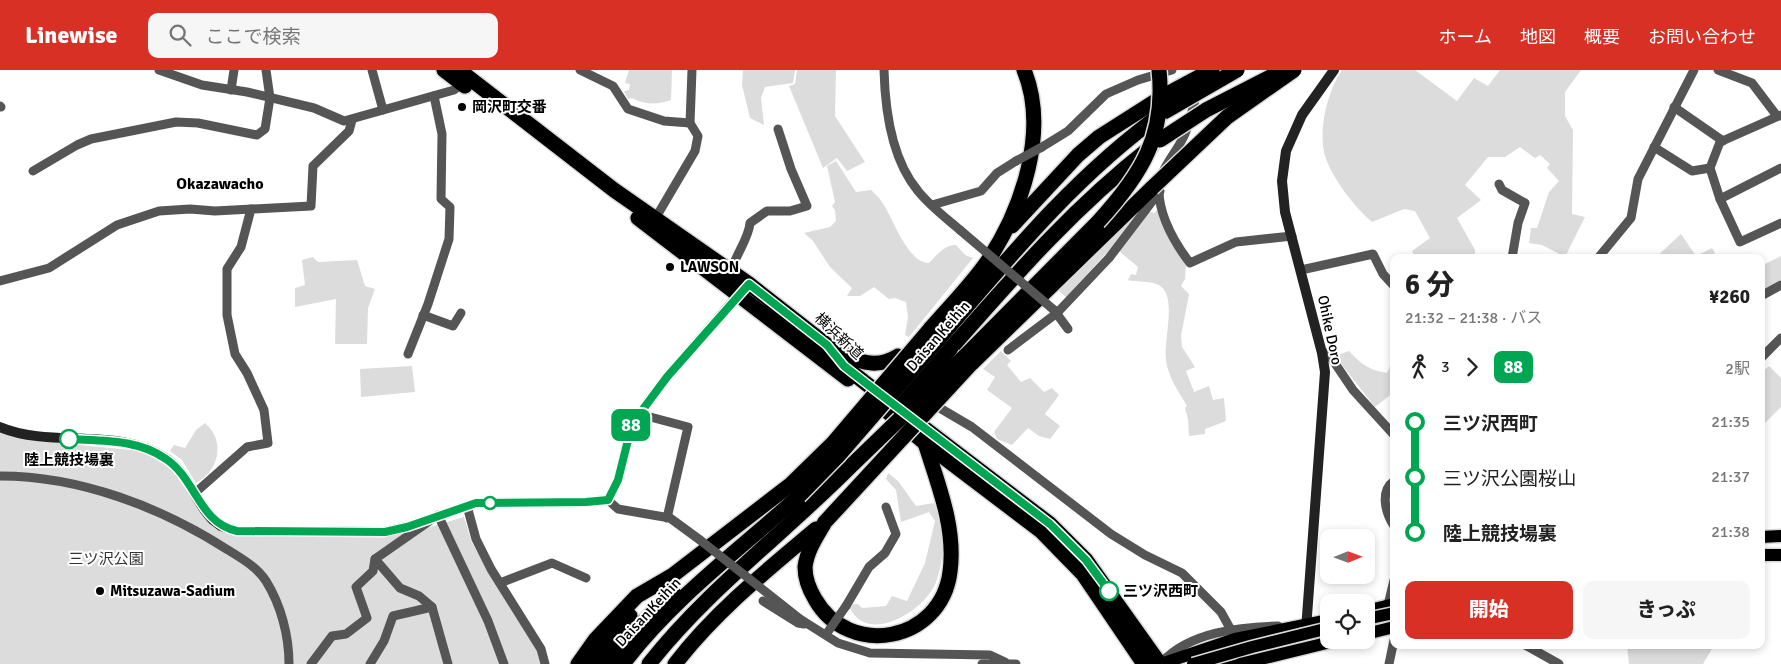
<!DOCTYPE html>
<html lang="ja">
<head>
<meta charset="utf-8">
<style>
	:root { --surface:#fff; --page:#f6f6f6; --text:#222; --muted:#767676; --accent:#d93025 }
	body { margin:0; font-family:Signika,"Noto Sans JP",sans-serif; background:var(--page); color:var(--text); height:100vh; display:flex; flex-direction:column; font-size:19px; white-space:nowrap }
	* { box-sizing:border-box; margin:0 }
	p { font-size:16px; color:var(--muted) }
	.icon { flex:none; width:28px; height:28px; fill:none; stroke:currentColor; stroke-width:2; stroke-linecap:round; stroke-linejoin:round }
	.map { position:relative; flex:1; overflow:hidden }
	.sheet { position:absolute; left:1390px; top:184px; width:375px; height:395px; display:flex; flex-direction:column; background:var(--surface); border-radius:10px; box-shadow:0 2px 8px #0003 }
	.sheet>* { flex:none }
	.badge { padding:0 10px; border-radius:8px; font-size:18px; line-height:32px }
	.needle { width:32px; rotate:89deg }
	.controls { position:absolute; left:1320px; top:459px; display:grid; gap:10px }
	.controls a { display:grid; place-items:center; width:55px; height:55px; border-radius:10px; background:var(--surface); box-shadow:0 2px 8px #0003; font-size:25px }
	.map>.badge { position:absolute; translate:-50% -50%; box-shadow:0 0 0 2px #fff }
	.legs { display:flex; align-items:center; gap:8px; height:55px; padding:0 15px; font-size:16px }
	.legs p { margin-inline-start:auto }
	.head { display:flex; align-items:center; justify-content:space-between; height:85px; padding:0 15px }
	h1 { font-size:28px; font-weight:800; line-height:38px }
	.cta { display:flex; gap:10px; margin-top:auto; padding:10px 15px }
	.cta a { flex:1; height:58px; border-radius:10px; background:var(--accent); color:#fff; font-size:20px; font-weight:800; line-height:58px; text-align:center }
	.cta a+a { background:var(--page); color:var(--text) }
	ul { padding:0 15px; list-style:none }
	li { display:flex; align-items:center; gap:18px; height:55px; font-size:19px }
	li i { display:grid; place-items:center; width:8px; height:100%; margin:0 6px; background:currentColor }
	li i::after { content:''; width:12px; height:12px; margin:-6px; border:4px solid; border-radius:50%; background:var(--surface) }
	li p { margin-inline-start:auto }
	li:first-child i { background:linear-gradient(#0000 50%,currentColor 0) }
	li:last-child i { background:linear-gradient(currentColor 50%,#0000 0) }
	header { display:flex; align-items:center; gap:30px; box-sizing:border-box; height:70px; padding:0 25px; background:var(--accent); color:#fff }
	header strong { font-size:24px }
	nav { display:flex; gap:28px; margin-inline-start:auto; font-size:18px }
	.search { width:350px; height:45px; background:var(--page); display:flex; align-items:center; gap:12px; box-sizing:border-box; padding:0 18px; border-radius:10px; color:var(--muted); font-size:19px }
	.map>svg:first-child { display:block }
	.green { fill:#dcdcdc }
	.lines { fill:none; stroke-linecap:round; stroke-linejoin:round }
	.primary-casing { stroke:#dbdbdb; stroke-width:15 }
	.highway-casing { stroke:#dbdbdb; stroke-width:18 }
	.street { stroke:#555; stroke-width:9 }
	.secondary { stroke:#222; stroke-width:10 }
	.primary { stroke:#000; stroke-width:12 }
	.highway { stroke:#000; stroke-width:15 }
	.primary-bridge-casing { stroke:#dbdbdb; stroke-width:15; stroke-linecap:butt }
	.highway-bridge-casing { stroke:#dbdbdb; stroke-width:18; stroke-linecap:butt }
	.street-bridge { stroke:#555; stroke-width:9 }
	.primary-bridge { stroke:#000; stroke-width:12 }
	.highway-bridge { stroke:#000; stroke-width:15 }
	.line-1-casing { stroke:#fff; stroke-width:11 }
	.line-1 { stroke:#00a651; stroke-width:8 }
	.poi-dot { fill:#000; stroke:#fff; stroke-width:2 }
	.stop-1-dot { fill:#fff; stroke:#00a651; stroke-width:2.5 }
	.labels { text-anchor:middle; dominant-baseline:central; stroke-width:4; stroke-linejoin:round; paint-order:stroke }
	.poi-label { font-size:15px; font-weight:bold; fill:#000; stroke:#fff; text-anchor:start }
	.street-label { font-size:15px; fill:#000; stroke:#fff }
	.stop-label { font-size:15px; font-weight:bold; fill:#000; stroke:#fff }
	.park-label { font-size:15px; fill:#333; stroke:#fff }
	.neighbourhood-label { font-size:16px; font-weight:bold; fill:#000; stroke:#fff }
</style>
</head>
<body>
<header>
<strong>Linewise</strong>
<div class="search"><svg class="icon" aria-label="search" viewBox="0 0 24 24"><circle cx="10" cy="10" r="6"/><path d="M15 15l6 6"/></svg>ここで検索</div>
<nav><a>ホーム</a><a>地図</a><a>概要</a><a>お問い合わせ</a></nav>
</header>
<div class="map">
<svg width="1781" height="594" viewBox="0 0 1781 594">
	<rect width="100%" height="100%" fill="#fff"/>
	<!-- green -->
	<g class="green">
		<path d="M629 0H672L671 30C658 35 646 35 632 28L628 29 624 21 629 20 630 14 625 13Z"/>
		<polygon points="743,0 795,0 793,13 765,17 761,28 764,55 750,48 742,15"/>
		<polygon points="797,0 836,0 835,46 865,92 847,101 837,88 823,98 789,16 795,14"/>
		<path d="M1342 0H1415L1457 31 1474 8 1488 16 1500 0H1581L1565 22V46L1573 60 1572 144 1585 147 1565 187 1542 175 1529 173 1531 158H1537L1549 122 1559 111 1547 98 1550 94 1540 85 1535 88 1520 77 1505 87H1488L1465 115 1481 130 1457 148 1475 180V187H1415L1412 181 1430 168 1415 141 1404 139 1372 152C1354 136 1335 112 1326 89 1317 63 1327 22 1342 0Z"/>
		<path d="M836 91 856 122 871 120C875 124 879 127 882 132 892 146 908 194 929 193 936 186 945 174 956 175L965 185 973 188 909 267 905 265 908 247 906 232 895 228 889 229 874 217 860 226H847L852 218 830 197 813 171 804 163 830 157 836 151 835 140 832 136 835 132 827 96Z"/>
		<path d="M1142 138 1154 143 1159 139 1186 193 1185 209 1181 216 1189 224 1181 266 1182 277 1195 297 1186 301 1194 322 1209 316 1213 330 1224 328 1226 351 1205 359V364L1189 366 1188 349 1185 338 1187 336C1178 321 1168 306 1166 290 1163 270 1178 226 1159 215 1151 211 1137 212 1128 210L1131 204 1136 205 1138 197 1113 176 1066 227 1058 220Z"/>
		<polygon points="1681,164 1696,186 1712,178 1717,187 1656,187"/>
		<polygon points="1781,186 1781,210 1761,221 1761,196"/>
		<polygon points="313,187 318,192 357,190 365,216 375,219 368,238 367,274 335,274 336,229 295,237 295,218 305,215 302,190"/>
		<polygon points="1001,281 1011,291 1007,295 1021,312 1030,308 1044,322 1052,318 1059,325 1045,344 1060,356 1050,369 1039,366 1028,358 1012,375 997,369 994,362 1012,338 987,320 995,307 983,299"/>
		<path d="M1349 281C1361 294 1369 300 1387 303L1390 296 1394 294V322L1375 337 1342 295 1338 285Z"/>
		<polygon points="412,296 415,322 361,327 360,299"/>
		<polygon points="1769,296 1781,308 1781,337 1761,357 1761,303"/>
		<path d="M205 353C226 371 219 401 196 413L182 390 170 381 174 375 185 378 196 360Z"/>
		<polygon points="0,362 27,370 142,381 172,399 209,453 239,466 413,462 464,447 472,473 537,581 540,594 0,594"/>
		<path d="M888 403 898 411 916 436 934 433C944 459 946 485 936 512 926 540 868 576 850 538L853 534H858L862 538 886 536 892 526 907 531 925 493 935 451 929 442 901 452 896 420 886 409Z"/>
		<polygon points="1627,575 1723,575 1713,577 1703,594 1629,594"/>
	</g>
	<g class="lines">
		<!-- primary casing -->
		<g class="primary-casing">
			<g id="primary">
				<polyline points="1761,467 1781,466"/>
				<polyline points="1761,485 1781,485"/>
				<polyline points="1366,541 1394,534"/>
				<polyline points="1366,564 1394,557"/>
				<polyline points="1161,594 1235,569 1329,550"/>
				<polyline points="1223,594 1251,586"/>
			</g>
		</g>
		<!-- highway casing -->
		<g class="highway-casing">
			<g id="highway">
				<polyline points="444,0 465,16"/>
				<polyline points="459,0 614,120 749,214 827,275 844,296 887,330"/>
				<polyline points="638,148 848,309"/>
				<polyline points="1012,156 1078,85 1099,67 1165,25"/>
				<path d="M930 259C949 237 970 216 987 192 1022 140 1049 61 1024 0"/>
				<path d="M939 269C1009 187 1076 105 1164 42"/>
				<path d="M833 278C855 290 874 301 898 286"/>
				<path d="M951 278C1016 204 1073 138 1151 77"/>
				<polyline points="965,286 1098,152"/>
				<polyline points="971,294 1152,118"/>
				<polyline points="871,328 925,373 1041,461 1083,504 1144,594"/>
				<polyline points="907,345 1050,454 1086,490 1160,594"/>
				<path d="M825 452C817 466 807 480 805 497 805 509 809 519 815 529 849 589 941 572 950 502 956 458 938 414 925 373"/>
				<polyline points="578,594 595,570 637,526 673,505 790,415"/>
				<polyline points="593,594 600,581 630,546"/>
				<polyline points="608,594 643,552 674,524"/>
				<path d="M623 594C672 529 739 480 799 426"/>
				<path d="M649 594C708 519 786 462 853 394"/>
				<path d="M675 594C715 542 766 501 816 459"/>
			</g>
		</g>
		<!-- street -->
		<g class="street">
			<polyline points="159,0 202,15 247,22 314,38 344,51 454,20 462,14"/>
			<polyline points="372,0 383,40"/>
			<polyline points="580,0 613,16 628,39 664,51 690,53"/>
			<path d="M884 0C885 39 892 90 918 121 930 136 946 148 960 160"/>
			<polyline points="1718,0 1752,13 1777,46"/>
			<polyline points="231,20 234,0"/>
			<path d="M1197 24C1192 38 1190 55 1183 68 1177 80 1167 92 1162 104 1151 133 1173 171 1190 193L1236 172 1292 166"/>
			<polyline points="0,36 1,37"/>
			<polyline points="1674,37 1723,71"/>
			<polyline points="1781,45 1720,72 1710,98 1720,129 1740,172 1781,153"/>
			<polyline points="1042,77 1068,61 1106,24 1138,10 1172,0"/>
			<polyline points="1654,77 1692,101 1710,98"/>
			<polyline points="33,101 77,75 91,69 176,52 198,53 257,65 265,59 270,28 266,0"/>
			<polyline points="1499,114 1502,120 1525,133 1518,153 1512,188"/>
			<polyline points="1720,129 1781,98"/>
			<polyline points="932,135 981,121 997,103 1016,91"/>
			<polyline points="655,149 695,81 698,66 690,53 692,0"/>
			<polyline points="1598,188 1631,148 1638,109 1694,0"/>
			<polyline points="1301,200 1373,184 1383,204 1394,216"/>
			<path d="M731 201C736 184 749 168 750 153L767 141H790L807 136 791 99 778 59"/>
			<polyline points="0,211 49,198 117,155 159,141 190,139 215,141 311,136 313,96 349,61 352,50"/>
			<polyline points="1761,226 1781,215"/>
			<polyline points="1054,240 1068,259"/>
			<polyline points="423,245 453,256 461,243"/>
			<polyline points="1008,280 1057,243 1109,188 1160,121"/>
			<polyline points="1322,283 1328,283 1353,320 1394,365"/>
			<polyline points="408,284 428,234 449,169 450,137 441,129 442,64 434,26"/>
			<polyline points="1761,288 1781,268"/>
			<polyline points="929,334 938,337 972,357 1111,464 1145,485 1182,503 1221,542 1237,571"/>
			<polyline points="639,344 688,357 667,448"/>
			<path d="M0 406C80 406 161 437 228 480 241 488 257 497 266 511 281 535 289 566 289 594"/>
			<path d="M1394 411C1379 422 1386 444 1394 456"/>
			<polyline points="196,422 247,377 268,373 264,340 247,303 235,284 227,245 227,199 241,177 251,139"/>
			<polyline points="608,430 618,439 670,448 700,470"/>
			<polyline points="467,436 476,469 491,499 541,579 545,594"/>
			<polyline points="500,513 552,493 586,508"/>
			<polyline points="763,531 798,553 804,554"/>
			<polyline points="846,536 869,497 885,483 896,464 886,437"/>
			<polyline points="1389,539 1388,535 1394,510"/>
			<polyline points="800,549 838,573 870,583 990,585 1005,592"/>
			<polyline points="1525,575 1559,594"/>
			<path d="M1162 592C1190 562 1239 557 1278 556"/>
			<polyline points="311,594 332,566 346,564 367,548 356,517 373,501 375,489"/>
			<polyline points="370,594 384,571 393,546 432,537"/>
			<polyline points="448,594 432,537 419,526 400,518 375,489 438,445 488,551 504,594"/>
			<polyline points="982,594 1016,594"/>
			<polyline points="1389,594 1394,570"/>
		</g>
		<!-- secondary -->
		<g class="secondary">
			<path d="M0 357C52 379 121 356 167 389 190 406 196 434 213 450L221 456 237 461 385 462 407 457 476 433 586 432 608 430 618 410 632 354 667 307 741 222"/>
			<polyline points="1305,573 1325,302 1322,283 1285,142 1282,111 1286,81 1302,45 1334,0"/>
		</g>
		<!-- primary -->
		<use href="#primary" class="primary"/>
		<!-- highway -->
		<use href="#highway" class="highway"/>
		<!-- primary-bridge casing -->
		<g class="primary-bridge-casing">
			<g id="primary-bridge">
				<polyline points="1366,549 1394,543"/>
				<polyline points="1193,594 1252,577 1329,558"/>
				<polyline points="1240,594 1339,570"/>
			</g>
		</g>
		<!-- highway-bridge casing -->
		<g class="highway-bridge-casing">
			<g id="highway-bridge">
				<polyline points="1165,25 1212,0"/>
				<polyline points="1166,41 1237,0"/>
				<polyline points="1160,70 1206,40 1278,3"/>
				<polyline points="1152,118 1227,47 1294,0"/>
				<path d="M1098 152C1141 105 1166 66 1159 0"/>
				<polyline points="899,338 951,278"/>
				<polyline points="853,394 965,286"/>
				<polyline points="790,415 833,373 930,259"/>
				<polyline points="799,426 838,386 939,269"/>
				<polyline points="825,452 971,294"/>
			</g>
		</g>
		<!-- street-bridge -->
		<g class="street-bridge">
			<polyline points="1016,91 1042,77"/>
			<polyline points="960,160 1054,240"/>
			<polyline points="700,470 800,549"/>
			<polyline points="827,563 846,536"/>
		</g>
		<!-- primary-bridge -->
		<use href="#primary-bridge" class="primary-bridge"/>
		<!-- highway-bridge -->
		<use href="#highway-bridge" class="highway-bridge"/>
	</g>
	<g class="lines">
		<!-- line-1 casing -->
		<g class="line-1-casing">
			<path id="line-1" d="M69 369C103 371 138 369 166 389 196 409 199 453 237 461L385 462 407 457 476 433 586 432 608 430 618 410 632 354 667 307 749 214 827 275 844 296 867 314 1050 454 1086 490 1109 521"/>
		</g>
		<!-- line-1 -->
		<use href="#line-1" class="line-1"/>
	</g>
	<!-- markers -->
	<g class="poi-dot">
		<circle cx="462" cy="37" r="5"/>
		<circle cx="670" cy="197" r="5"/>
		<circle cx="100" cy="521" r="5"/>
	</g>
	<g class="stop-1-dot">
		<circle cx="69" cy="369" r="9"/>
		<circle cx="490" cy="433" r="6"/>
		<circle cx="1109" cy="521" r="9"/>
	</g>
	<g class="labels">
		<!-- poi labels -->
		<g class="poi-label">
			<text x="472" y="37">岡沢町交番</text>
			<text x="680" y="197">LAWSON</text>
			<text x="110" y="521">Mitsuzawa-Sadium</text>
		</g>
		<!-- street labels -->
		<g class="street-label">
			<text transform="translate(1330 260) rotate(78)">Ohike Doro</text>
			<text transform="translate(839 266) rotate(43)">横浜新道</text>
			<text transform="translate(938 266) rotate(-49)">Daisan Keihin</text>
			<text transform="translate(648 542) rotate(-47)">Daisan Keihin</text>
		</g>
		<!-- stop labels -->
		<g class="stop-label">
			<text x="69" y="390">陸上競技場裏</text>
			<text x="1123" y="521" text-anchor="start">三ツ沢西町</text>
		</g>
		<!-- park labels -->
		<g class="park-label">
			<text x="106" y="489">三ツ沢公園</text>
		</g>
		<!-- neighbourhood labels -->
		<g class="neighbourhood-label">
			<text x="220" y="114">Okazawacho</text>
		</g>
	</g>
</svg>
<div class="controls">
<a><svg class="needle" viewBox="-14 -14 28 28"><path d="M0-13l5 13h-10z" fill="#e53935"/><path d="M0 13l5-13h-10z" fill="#767676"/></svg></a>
<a><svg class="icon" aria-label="locate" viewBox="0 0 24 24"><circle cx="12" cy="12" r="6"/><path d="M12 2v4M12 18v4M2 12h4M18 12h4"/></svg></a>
</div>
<b class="badge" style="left:631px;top:355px;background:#00a651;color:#fff">88</b>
<section class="sheet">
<div class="head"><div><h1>6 分</h1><p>21:32 – 21:38 · バス</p></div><b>¥260</b></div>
<div class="legs"><svg class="icon" aria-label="walk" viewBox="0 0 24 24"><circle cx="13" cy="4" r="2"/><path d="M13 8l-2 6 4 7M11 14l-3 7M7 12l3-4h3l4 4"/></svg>3<svg class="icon" aria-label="forward" viewBox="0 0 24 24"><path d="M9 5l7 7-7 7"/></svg><b class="badge" style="background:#00a651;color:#fff">88</b><p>2駅</p></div>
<ul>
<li><i style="color:#00a651"></i><b>三ツ沢西町</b><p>21:35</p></li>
<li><i style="color:#00a651"></i><span>三ツ沢公園桜山</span><p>21:37</p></li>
<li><i style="color:#00a651"></i><b>陸上競技場裏</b><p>21:38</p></li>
</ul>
<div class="cta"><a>開始</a><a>きっぷ</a></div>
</section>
</div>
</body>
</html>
